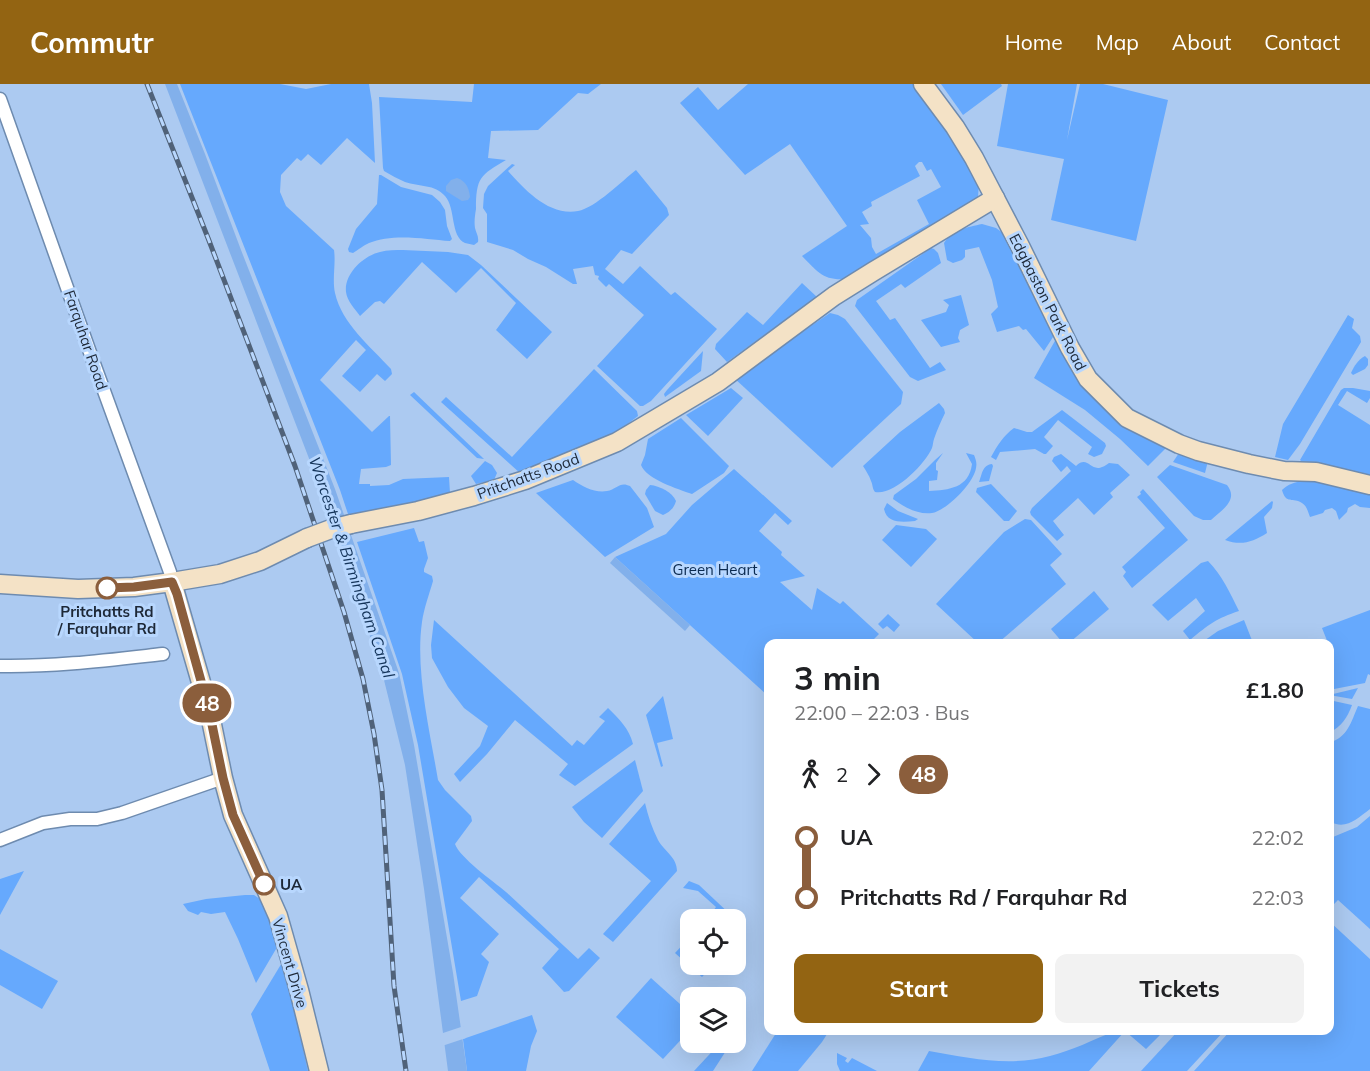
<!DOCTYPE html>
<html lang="en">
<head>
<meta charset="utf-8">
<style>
	:root { --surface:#fff; --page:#f2f2f2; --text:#202124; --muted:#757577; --accent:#936412 }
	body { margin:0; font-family:Mulish,sans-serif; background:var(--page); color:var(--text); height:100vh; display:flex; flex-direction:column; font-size:22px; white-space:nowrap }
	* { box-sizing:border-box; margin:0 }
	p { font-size:20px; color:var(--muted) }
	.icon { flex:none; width:33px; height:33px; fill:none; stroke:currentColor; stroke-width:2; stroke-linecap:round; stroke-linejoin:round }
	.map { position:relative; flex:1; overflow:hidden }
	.panel { position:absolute; left:764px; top:555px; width:570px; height:396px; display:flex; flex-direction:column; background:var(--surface); border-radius:12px; box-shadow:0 6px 24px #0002 }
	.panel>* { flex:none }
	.badge { padding:0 12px; border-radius:20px; font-size:21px; line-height:39px }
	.tools { position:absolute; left:680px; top:825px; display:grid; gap:12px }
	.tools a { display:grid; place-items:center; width:66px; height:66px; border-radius:12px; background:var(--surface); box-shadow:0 6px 24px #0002; font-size:30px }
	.map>.badge { position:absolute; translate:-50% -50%; box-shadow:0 0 0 3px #fff }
	.legs { display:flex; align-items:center; gap:9px; height:66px; padding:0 30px; font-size:20px }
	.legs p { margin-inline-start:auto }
	.summary { display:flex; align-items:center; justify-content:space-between; height:102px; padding:0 30px }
	h1 { font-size:33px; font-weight:700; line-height:45px }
	.button { display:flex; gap:12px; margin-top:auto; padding:12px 30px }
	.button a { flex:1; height:69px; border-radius:12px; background:var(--accent); color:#fff; font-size:24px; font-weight:700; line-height:69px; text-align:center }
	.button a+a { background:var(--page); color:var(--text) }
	ul { padding:0 30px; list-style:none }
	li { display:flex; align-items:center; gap:21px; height:60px; font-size:22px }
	li i { display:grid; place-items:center; width:9px; height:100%; margin:0 8px; background:currentColor }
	li i::after { content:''; width:15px; height:15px; margin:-8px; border:4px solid; border-radius:50%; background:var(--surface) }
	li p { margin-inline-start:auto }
	li:first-child i { background:linear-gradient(#0000 50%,currentColor 0) }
	li:last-child i { background:linear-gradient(currentColor 50%,#0000 0) }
	header { display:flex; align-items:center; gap:36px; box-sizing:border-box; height:84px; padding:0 30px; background:var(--accent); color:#fff }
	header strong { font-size:28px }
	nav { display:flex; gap:33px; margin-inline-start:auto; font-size:21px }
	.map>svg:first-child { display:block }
	.green { fill:#66a9fd; fill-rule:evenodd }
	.water { fill:#82b0eb }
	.pier { fill:#accaf1 }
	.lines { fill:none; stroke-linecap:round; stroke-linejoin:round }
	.street-casing { stroke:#6e8baf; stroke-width:15 }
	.secondary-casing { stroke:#6e8baf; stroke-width:21 }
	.street { stroke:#fff; stroke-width:12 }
	.secondary { stroke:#f4e2c6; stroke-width:18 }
	.rail-casing { stroke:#506279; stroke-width:5 }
	.rail { stroke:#b8d7fe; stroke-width:3; stroke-dasharray:9; stroke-linecap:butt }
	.secondary-bridge-casing { stroke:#6e8baf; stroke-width:21; stroke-linecap:butt }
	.secondary-bridge { stroke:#f4e2c6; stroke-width:18 }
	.line-1-casing { stroke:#fff; stroke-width:14 }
	.line-1 { stroke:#8b5e3c; stroke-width:9 }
	.stop-1-dot { fill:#fff; stroke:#8b5e3c; stroke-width:3 }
	.labels { text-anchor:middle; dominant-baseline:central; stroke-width:6; stroke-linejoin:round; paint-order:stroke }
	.street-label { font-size:15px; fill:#1d2837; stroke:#b8d7fe }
	.park-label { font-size:15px; fill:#0a2a50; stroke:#b8d7fe }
	.stop-label { font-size:15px; font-weight:bold; fill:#1d2837; stroke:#b8d7fe }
	.water-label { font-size:16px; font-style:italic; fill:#133359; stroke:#b8d7fe }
</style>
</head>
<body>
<header>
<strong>Commutr</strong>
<nav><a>Home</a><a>Map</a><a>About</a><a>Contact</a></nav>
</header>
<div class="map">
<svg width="1370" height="987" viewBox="0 0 1370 987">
	<rect width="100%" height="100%" fill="#accaf1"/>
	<!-- green -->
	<g class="green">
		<path d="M180 0H280L306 5 331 0H369L372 19 375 79 347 54 321 81 308 70 301 77 297 74 281 91 280 108 286 122 334 166C336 180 332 195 335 209 342 240 370 262 391 285L392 290 385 297 377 290 360 308 342 292 366 266 356 256 320 296 372 348 389 332H390L391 381 386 383 361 385 359 400H370V402L389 401 403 395 449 393 450 409 364 430 350 436 340 406Z"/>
		<path d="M474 0H601L588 10 578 9 538 46 491 47 488 74 506 76C480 91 476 94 476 125 475 131 474 138 475 144 476 149 479 152 478 158L474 161C471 160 468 160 465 159 450 152 456 124 445 112 435 100 419 103 405 98 398 95 391 91 384 87L383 84 379 13 472 18Z"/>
		<path d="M748 0H915L974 83 979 99 978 113 969 125 847 195C823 197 818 188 802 172L847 142 790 60 745 91 680 19 698 3 718 26ZM919 78H922L927 87 931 85 941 103 917 116 929 140 876 170 872 163 871 154 860 141 869 140 862 128 872 122 871 118 920 92 915 82Z"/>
		<polygon points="941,0 1001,0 1002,2 963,31"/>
		<polygon points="1008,0 1077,0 1067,56 1080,0 1103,0 1168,16 1136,157 1051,136 1064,75 997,62"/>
		<path d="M512 80 515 81 508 87C526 107 549 132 578 127 595 124 622 97 636 86L667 124 669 131 632 170 621 166 605 185 623 200 640 182 671 211 675 208 717 245 651 317 643 322H640L597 282 644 231 609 200 606 203 598 195 599 192 595 191 593 182 573 185 577 200H573L546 183 528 175 513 166 487 158V130L483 124 484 110 488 102Z"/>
		<path d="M379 91H381L401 103 432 111 440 118 445 126 447 142 452 155 450 157C426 155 392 149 369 159 364 161 358 166 353 169L349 168 348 165 356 145 377 120Z"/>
		<path d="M982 140 996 144 1007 152 1055 250 1044 267 1026 245 1023 246 1019 242 997 248 991 230 998 223 992 196 979 163 965 166V173L962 176 953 179 947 176 944 159C952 146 968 143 982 140Z"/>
		<polygon points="931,164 934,165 938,169 941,179 905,204 901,200 876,217 890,236 895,234 930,284 940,278 946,286 918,297 910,293 855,222 857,216"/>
		<path d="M403 166 448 168 468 171 481 181 552 248 527 275 496 246 516 219 481 184 456 209 422 178 384 220 380 217 375 218 360 232C355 225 347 217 346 208 344 190 363 172 380 168 387 166 396 166 403 166Z"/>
		<polygon points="802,199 817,213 811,222 795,229 727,278 715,265 716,260 747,228 763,241"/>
		<polygon points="961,211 969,241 960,246 958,254 960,258 941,263 921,236 946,228 949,221 943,216"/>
		<polygon points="830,229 838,231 845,235 903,308 901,320 832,384 734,294"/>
		<polygon points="1348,231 1354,235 1352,244 1360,252 1361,258 1300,360 1288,376 1275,373 1283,340"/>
		<polygon points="1056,255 1168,362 1148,382 1120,355 1085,326 1034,294"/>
		<polygon points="703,267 701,287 665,313 664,310 667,306"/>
		<path d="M1365 272 1368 275V281L1365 285 1353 291 1351 289C1354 282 1358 276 1365 272Z"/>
		<polygon points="594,285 637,327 638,332 617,348 520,389 441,318 446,313 512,373"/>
		<polygon points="731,304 743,314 708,352 686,331"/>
		<polygon points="1344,304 1353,304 1370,307 1370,314 1367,319 1347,307 1338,321 1370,341 1370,392 1302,378 1300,376 1341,306"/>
		<polygon points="414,308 484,375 477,374 410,311"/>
		<path d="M939 319 944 325 945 329C941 337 937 346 934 355 933 358 933 361 932 364 925 380 894 412 875 408 872 404 873 401 871 397 869 391 866 387 863 382L900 348Z"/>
		<path d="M1062 326 1105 359 1106 362 1102 370 1094 373 1088 370 1092 363 1058 336 1044 353 1053 362 1046 370H1044L1035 365 1000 368 996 376 991 373C997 362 1004 351 1014 344L1027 348H1032Z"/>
		<path d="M681 334 729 382 724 389 692 410C678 405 646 395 641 381L645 371 648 355Z"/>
		<path d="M943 369 936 379V386L938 387 937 396 929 397V407C949 406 969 404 972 380L966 369 974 371C976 376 977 379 976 384 974 399 946 427 932 429 918 431 904 423 893 415L894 411 916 395 935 376Z"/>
		<polygon points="1179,369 1208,377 1205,389 1173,378"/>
		<path d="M1061 370 1076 382C1090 369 1090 394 1109 379L1118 380 1130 391 1110 409 1113 413 1094 431 1078 414 1053 437 1064 451 1057 457 1031 431 1030 428 1032 424 1071 387 1067 382 1061 388 1052 377 1054 373Z"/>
		<polygon points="485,377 492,381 497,389 494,396 476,400 471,392"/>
		<path d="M992 380 993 382 989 397 979 398C982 391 982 381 992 380Z"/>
		<path d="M1170 381 1227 401C1239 416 1222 426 1211 436H1203L1194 432 1157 393Z"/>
		<polygon points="734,385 792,437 788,441 775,429 759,447 782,468 781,471 805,492 780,498 812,526 817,504 840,520 843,517 879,550 870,559 768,560 768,612 615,473 666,450 692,421"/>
		<path d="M573 396C583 403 595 409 607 407 617 405 620 397 630 402L647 424 654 443 605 473 536 409Z"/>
		<path d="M1303 397H1316L1370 408V424L1360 423 1355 420 1348 424 1347 428 1339 436 1336 427 1332 424 1325 426 1323 429 1310 433C1308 428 1307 422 1302 419 1293 413 1286 421 1282 406 1288 400 1295 398 1303 397Z"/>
		<polygon points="991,400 1017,427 1009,437 1004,437 976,408 977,404"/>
		<path d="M650 401C660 402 672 408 676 417 674 424 670 428 663 431L655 427 645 410 646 406Z"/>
		<polygon points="1143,405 1188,456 1132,504 1123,492 1126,488 1122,483 1165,444 1137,413 1141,410 1140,408"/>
		<path d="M1272 417 1273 418 1272 424 1264 433 1267 449C1253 458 1241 462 1225 456Z"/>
		<path d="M887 419 898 427 918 435 915 437C903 438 887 440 884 425Z"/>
		<polygon points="1025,435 1031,436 1062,470 1050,481 1066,500 998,559 978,559 936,520 1004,448"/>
		<polygon points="896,441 926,445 937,455 911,483 882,456"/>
		<path d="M414 444 419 458 424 457 428 474 424 485V488L432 492 433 497C429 511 424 524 422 538 415 587 430 648 438 696L445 706 471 732 472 737 455 760C460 774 493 797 506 808 530 830 554 853 578 875L589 864 600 874 569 907 564 908 542 884 559 865 479 793 460 814 499 850 481 870 489 878 477 912 461 917 418 661 402 590 357 458Z"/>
		<path d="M1208 477C1222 491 1230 509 1239 527 1217 534 1208 541 1190 556L1183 547 1205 527 1196 514 1168 537 1152 521 1201 479Z"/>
		<polygon points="1094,507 1109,525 1069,559 1063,559 1051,545"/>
		<polygon points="1370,526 1370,591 1368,590 1365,599 1329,606 1329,579 1334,577 1329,560 1328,559 1322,544"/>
		<polygon points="888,530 900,541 894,548 887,542 883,545 878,540"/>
		<path d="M434 536 572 662 577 656 584 661 605 637 599 633 608 624C619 635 629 644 633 660L575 702 559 691 568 680 515 636 487 670 460 698 454 690 480 662 488 642 464 624 448 603 432 574 431 561Z"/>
		<polygon points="1244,536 1253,559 1201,559 1218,547"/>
		<polygon points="1358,604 1352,615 1329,611"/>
		<polygon points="663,612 673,655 657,659 663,682 661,683 646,631"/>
		<path d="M1329 616 1352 621C1347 634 1342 642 1329 649Z"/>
		<path d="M1358 622 1370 625V725C1358 734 1346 746 1331 738L1329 728V659C1348 653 1351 638 1358 622Z"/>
		<polygon points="635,676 643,707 602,754 584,738 572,723"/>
		<path d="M645 719C648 732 652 744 658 756 664 767 677 773 677 787L613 858 603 850 651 797 609 760Z"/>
		<polygon points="1370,732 1370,845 1338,816 1329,825 1330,756 1333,753 1357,743"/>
		<polygon points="24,787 0,831 0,795"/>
		<polygon points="689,797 699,801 733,833 731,835 714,835 710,831 716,823 698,807 683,804"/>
		<polygon points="245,811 254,811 266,819 278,856 276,865 256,899 238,855 225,828 211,830 201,828 198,831 188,827 183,820 206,815"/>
		<polygon points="1329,837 1370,875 1370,987 1194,987 1230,947 1329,946"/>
		<polygon points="690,853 690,880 713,881 702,893 675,869"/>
		<polygon points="0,865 58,897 42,925 0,901"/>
		<polygon points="283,877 308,987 270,987 251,930"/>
		<polygon points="651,894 690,929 690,946 663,975 616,933"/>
		<polygon points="532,931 537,947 531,962 526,987 467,987 463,955"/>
		<polygon points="778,946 829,946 829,947 822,958 798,987 752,987"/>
		<path d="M1115 947H1157L1160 951 1146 965 1125 947 1089 987H918L929 967C968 974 1010 983 1050 972 1071 967 1095 955 1115 947Z"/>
		<polygon points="1178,947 1224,947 1187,987 1141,987"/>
		<polygon points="720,959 731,959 713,987 694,987"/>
		<polygon points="837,969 847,974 845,977 848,979 852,974 877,987 840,987 837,980"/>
	</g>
	<!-- water -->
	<g class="water">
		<path d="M165 0H177L205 70 241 166 335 405 399 589 414 661 453 889 467 987H448L424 805 405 681 384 596 342 465C342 453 337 438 330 429Z"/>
		<path d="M457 94C466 97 469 104 470 113L468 116 462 117 446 107V102L451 96Z"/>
		<polygon points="615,473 690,541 685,547 610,479"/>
	</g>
	<!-- pier -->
	<polygon class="pier" points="464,942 466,954 442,962 440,950"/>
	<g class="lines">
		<!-- street casing -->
		<g class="street-casing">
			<g id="street">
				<polyline points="0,15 92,274 170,488 172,498"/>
				<path d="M0 582C54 583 109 576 163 570"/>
				<polyline points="0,756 43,739 70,735 97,735 122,729 223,694"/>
			</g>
		</g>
		<!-- secondary casing -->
		<g class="secondary-casing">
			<g id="secondary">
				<polyline points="923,0 955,43 974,74 1020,162 1070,264 1088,295 1127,334 1179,360 1198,367 1249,380 1284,387 1316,388 1370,401"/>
				<polyline points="351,440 418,427 474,412 525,396 617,358 718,298 834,212 874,187 995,114"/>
				<polyline points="172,498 209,626 223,694 233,731 278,832 299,906 319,987"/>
				<polyline points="0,500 78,505 134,503 172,498 220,490 260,477 307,454"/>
			</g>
		</g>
		<!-- street -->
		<use href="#street" class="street"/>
		<!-- secondary -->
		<use href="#secondary" class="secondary"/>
		<!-- rail casing -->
		<g class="rail-casing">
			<polyline id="rail" points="147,0 208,154 295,382 344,528 363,595 374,650 382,706 394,902 406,987"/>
		</g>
		<!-- rail -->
		<use href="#rail" class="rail"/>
		<!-- secondary-bridge casing -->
		<g class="secondary-bridge-casing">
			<polyline id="secondary-bridge" points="307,454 331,445 351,440"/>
		</g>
		<!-- secondary-bridge -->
		<use href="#secondary-bridge" class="secondary-bridge"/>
	</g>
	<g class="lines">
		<!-- line-1 casing -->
		<g class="line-1-casing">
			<polyline id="line-1" points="107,504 134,503 172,498 177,510 209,626 223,694 233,731 264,800"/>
		</g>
		<!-- line-1 -->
		<use href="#line-1" class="line-1"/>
	</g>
	<!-- markers -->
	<g class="stop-1-dot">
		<circle cx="107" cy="504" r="10"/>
		<circle cx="264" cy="800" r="10"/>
	</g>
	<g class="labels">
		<!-- street labels -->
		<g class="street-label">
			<text transform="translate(1048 218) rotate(63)">Edgbaston Park Road</text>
			<text transform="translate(86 256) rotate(71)">Farquhar Road</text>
			<text transform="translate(528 392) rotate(-20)">Pritchatts Road</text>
			<text transform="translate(290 879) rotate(74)">Vincent Drive</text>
		</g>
		<!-- park labels -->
		<g class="park-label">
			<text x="715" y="485">Green Heart</text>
		</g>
		<!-- stop labels -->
		<g class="stop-label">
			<text x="107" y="527">Pritchatts Rd<tspan x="107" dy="17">/ Farquhar Rd</tspan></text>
			<text x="280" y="800" text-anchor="start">UA</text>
		</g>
		<!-- water labels -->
		<g class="water-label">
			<text transform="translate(352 483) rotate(71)">Worcester &amp; Birmingham Canal</text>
		</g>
	</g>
</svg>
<div class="tools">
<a><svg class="icon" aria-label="locate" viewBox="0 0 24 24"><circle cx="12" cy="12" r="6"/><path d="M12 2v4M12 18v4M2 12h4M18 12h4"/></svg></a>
<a><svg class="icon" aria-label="layers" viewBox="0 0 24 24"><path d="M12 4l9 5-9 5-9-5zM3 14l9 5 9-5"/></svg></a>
</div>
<b class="badge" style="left:207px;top:619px;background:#8b5e3c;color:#fff">48</b>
<section class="panel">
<div class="summary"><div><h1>3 min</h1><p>22:00 – 22:03 · Bus</p></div><b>£1.80</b></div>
<div class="legs"><svg class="icon" aria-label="walk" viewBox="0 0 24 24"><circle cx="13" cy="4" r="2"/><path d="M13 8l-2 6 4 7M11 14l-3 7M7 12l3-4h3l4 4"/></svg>2<svg class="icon" aria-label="forward" viewBox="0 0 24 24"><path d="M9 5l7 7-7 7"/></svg><b class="badge" style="background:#8b5e3c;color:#fff">48</b></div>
<ul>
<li><i style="color:#8b5e3c"></i><b>UA</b><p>22:02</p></li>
<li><i style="color:#8b5e3c"></i><b>Pritchatts Rd / Farquhar Rd</b><p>22:03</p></li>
</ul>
<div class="button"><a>Start</a><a>Tickets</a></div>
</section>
</div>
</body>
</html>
